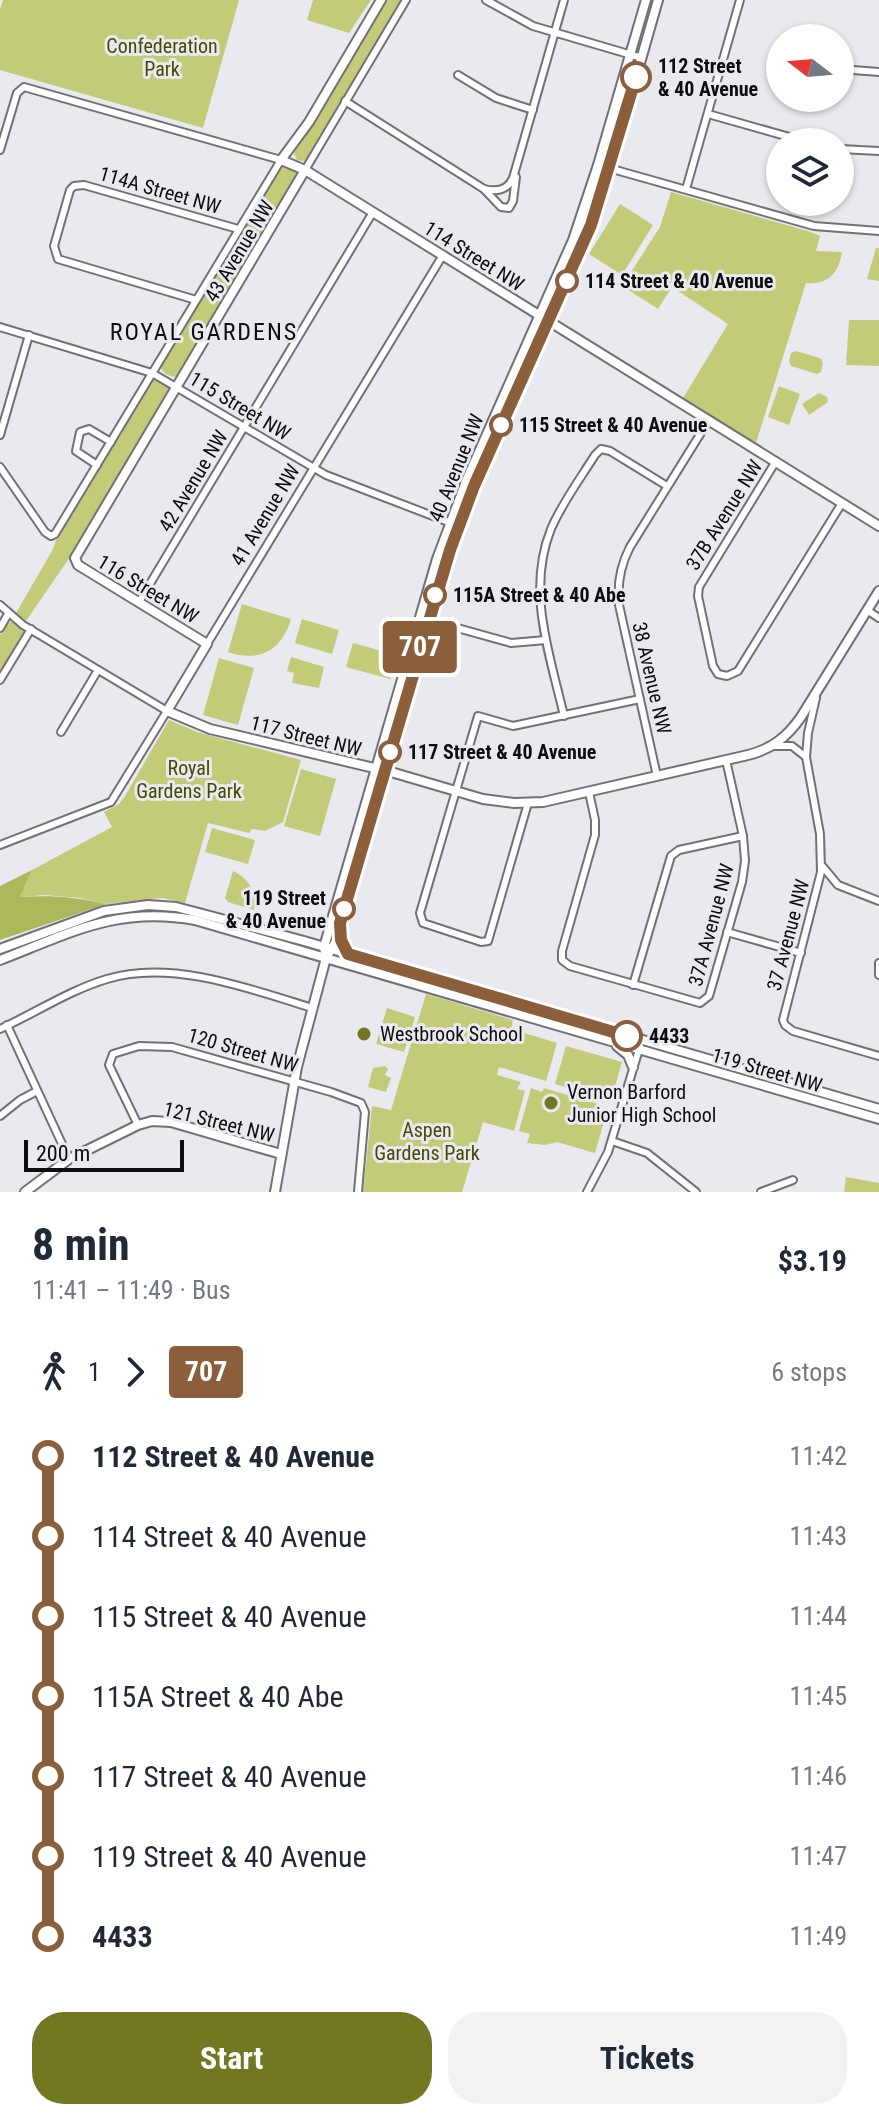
<!DOCTYPE html>
<html lang="en">
<head>
<meta charset="utf-8">
<style>
	:root { --surface:#fff; --page:#f2f2f3; --text:#1f2937; --muted:#747a83; --accent:#727821 }
	body { margin:0; font-family:"Roboto Condensed",sans-serif; background:var(--page); color:var(--text); height:100vh; display:flex; flex-direction:column; font-size:30px; white-space:nowrap }
	* { box-sizing:border-box; margin:0 }
	p { font-size:26px; color:var(--muted) }
	.icon { flex:none; width:44px; height:44px; fill:none; stroke:currentColor; stroke-width:2; stroke-linecap:round; stroke-linejoin:round }
	.map { position:relative; height:1192px; overflow:hidden }
	.sheet { display:flex; flex-direction:column; background:var(--surface); flex:1 }
	.sheet>* { flex:none }
	.badge { padding:0 16px; border-radius:6px; font-size:28px; line-height:52px }
	.needle { width:52px; rotate:286deg }
	.controls { position:absolute; left:766px; top:24px; display:grid; gap:16px }
	.controls a { display:grid; place-items:center; width:88px; height:88px; border-radius:50%; background:var(--surface); box-shadow:0 2px 6px #0004; font-size:40px }
	.scale { position:absolute; left:24px; bottom:20px; width:160px; box-sizing:border-box; padding-left:8px; border:4px solid #0e0e10; border-top:0; font-size:22px; line-height:28px; white-space:nowrap; color:#0e0e10; -webkit-text-stroke:6px #e9e9f0; paint-order:stroke }
	.map>.badge { position:absolute; translate:-50% -50%; box-shadow:0 0 0 4px #fff }
	.legs { display:flex; align-items:center; gap:12px; height:88px; padding:0 32px; font-size:26px }
	.legs p { margin-inline-start:auto }
	.head { display:flex; align-items:center; justify-content:space-between; height:136px; padding:0 32px }
	h1 { font-size:44px; font-weight:700; line-height:60px }
	.button { display:flex; gap:16px; margin-top:auto; padding:16px 32px }
	.button a { flex:1; height:92px; border-radius:32px; background:var(--accent); color:#fff; font-size:32px; font-weight:700; line-height:92px; text-align:center }
	.button a+a { background:var(--page); color:var(--text) }
	ul { padding:0 32px; list-style:none }
	li { display:flex; align-items:center; gap:28px; height:80px; font-size:30px }
	li i { display:grid; place-items:center; width:12px; height:100%; margin:0 10px; background:currentColor }
	li i::after { content:''; width:20px; height:20px; margin:-10px; border:6px solid; border-radius:50%; background:var(--surface) }
	li p { margin-inline-start:auto }
	li:first-child i { background:linear-gradient(#0000 50%,currentColor 0) }
	li:last-child i { background:linear-gradient(currentColor 50%,#0000 0) }
	.map>svg:first-child { display:block }
	.green { fill:#c3cb79 }
	.forest { fill:#afb75d }
	.lines { fill:none; stroke-linecap:round; stroke-linejoin:round }
	.street-casing { stroke:#727178; stroke-width:10 }
	.secondary-casing { stroke:#727178; stroke-width:12 }
	.street { stroke:#fff; stroke-width:6 }
	.secondary { stroke:#fff; stroke-width:8 }
	.line-1-casing { stroke:#fff; stroke-width:18 }
	.line-1 { stroke:#8b5e3c; stroke-width:12 }
	.stop-1-dot { fill:#fff; stroke:#8b5e3c; stroke-width:4 }
	.poi-dot { fill:#727821; stroke:#e9e9f0; stroke-width:3 }
	.labels { text-anchor:middle; dominant-baseline:central; stroke-width:6; stroke-linejoin:round; paint-order:stroke }
	.park-label { font-size:20px; fill:#464a01; stroke:#e9e9f0 }
	.stop-label { font-size:20px; font-weight:bold; fill:#0e0e10; stroke:#e9e9f0; text-anchor:start }
	.street-label { font-size:20px; fill:#0e0e10; stroke:#e9e9f0 }
	.poi-label { font-size:20px; fill:#0e0e10; stroke:#e9e9f0; text-anchor:start }
	.quarter-label { font-size:24px; letter-spacing:2px; fill:#0e0e10; stroke:#e9e9f0 }
</style>
</head>
<body>
<div class="map">
<svg width="879" height="1192" viewBox="0 0 879 1192">
	<rect width="100%" height="100%" fill="#e9e9f0"/>
	<!-- green -->
	<g class="green">
		<polygon points="3,0 239,0 203,128 0,70 0,9"/>
		<polygon points="313,0 371,0 349,33 307,20"/>
		<polygon points="386,0 401,0 305,161 297,160 294,154 297,145"/>
		<path d="M285 165 297 170 299 174 178 376C171 379 164 373 160 368L280 167Z"/>
		<path d="M671 192 808 231 820 236 816 251 842 252C839 273 828 285 806 283L756 443 683 398 728 324 672 287 658 309 622 286 660 227Z"/>
		<polygon points="620,204 653,225 622,275 589,254"/>
		<polygon points="876,248 879,248 879,281 867,279"/>
		<polygon points="849,320 879,320 879,366 846,365"/>
		<polygon points="796,351 820,358 823,363 821,372 817,374 791,366 789,361 791,353"/>
		<polygon points="157,379 167,385 169,390 70,557 26,621 16,613 52,551 57,538 152,380"/>
		<polygon points="779,386 800,394 789,425 768,417"/>
		<polygon points="819,393 827,397 828,402 809,415 802,404"/>
		<path d="M242 604 291 619C282 650 259 663 228 652Z"/>
		<polygon points="302,619 339,630 332,654 295,643"/>
		<polygon points="12,622 22,628 24,633 0,673 0,635 7,623"/>
		<polygon points="353,643 396,655 390,679 346,667"/>
		<polygon points="291,657 324,667 319,688 292,683 294,673 287,671"/>
		<polygon points="219,658 254,668 238,725 203,715"/>
		<polygon points="169,720 197,732 301,760 283,822 265,831 252,829 249,833 208,823 185,903 162,898 106,904 80,898 45,895 20,897 32,870 112,827 104,812 119,804 125,796"/>
		<polygon points="301,769 336,779 320,836 284,826"/>
		<polygon points="212,828 255,840 248,864 205,852"/>
		<path d="M233 871C249 879 257 892 254 910L228 902 225 898Z"/>
		<polygon points="426,994 513,1020 511,1029 557,1043 546,1081 499,1067 497,1075 521,1082 517,1089 525,1091 514,1131 483,1122 462,1192 363,1192 372,1106 391,1110"/>
		<polygon points="387,1008 415,1017 404,1052 376,1044"/>
		<polygon points="566,1046 622,1062 611,1100 555,1084"/>
		<polygon points="385,1066 388,1069 385,1075 391,1078 386,1092 368,1087 373,1068"/>
		<polygon points="531,1088 542,1092 544,1088 598,1104 597,1108 607,1111 595,1153 557,1142 545,1145 527,1143 530,1134 519,1131"/>
		<polygon points="846,1177 879,1183 879,1192 844,1192"/>
	</g>
	<!-- forest -->
	<path class="forest" d="M32 870 20 897C50 895 77 897 106 904L0 940V886Z"/>
	<g class="lines">
		<!-- street casing -->
		<g class="street-casing">
			<g id="street">
				<polyline points="486,0 533,26 642,58"/>
				<polyline points="840,69 879,72"/>
				<polyline points="458,75 496,98 533,110"/>
				<path d="M345 101 484 189C496 192 508 190 513 178L564 0"/>
				<polyline points="708,114 807,142"/>
				<polyline points="840,149 879,151"/>
				<polyline points="0,150 17,93 24,87 281,160 55,534 51,536 45,532 0,467"/>
				<polyline points="598,165 814,226 879,231"/>
				<polyline points="305,170 406,0"/>
				<polyline points="484,189 501,207 509,208 513,201 516,177"/>
				<polyline points="686,189 740,0"/>
				<polyline points="196,300 58,259 54,246 70,190 74,186 84,185 238,229"/>
				<polyline points="0,327 152,373 326,475 459,526"/>
				<polyline points="0,435 29,335"/>
				<polyline points="776,461 699,587 698,596 713,666 718,674 727,676 738,671 842,503"/>
				<polyline points="97,465 76,451 80,432 89,429 111,442"/>
				<polyline points="139,602 373,212"/>
				<polyline points="0,605 23,625 167,711 111,802 0,845"/>
				<polyline points="867,610 879,618"/>
				<polyline points="425,619 511,643 546,640"/>
				<polyline points="0,628 8,614"/>
				<polyline points="207,644 443,255"/>
				<polyline points="0,680 31,629"/>
				<polyline points="816,698 808,733 806,757 820,834 821,872 783,1020 785,1025 793,1031 879,1056"/>
				<path d="M564 716C550 655 526 591 551 529 562 503 580 479 595 455L601 449 610 451 667 486"/>
				<polyline points="61,732 98,670"/>
				<polyline points="773,746 792,746 806,757"/>
				<path d="M657 776 619 605C617 584 620 566 630 547L709 420"/>
				<polyline points="589,792 595,820 595,835 562,951 562,960 570,966 700,1003 709,996 742,882 745,861 743,836 726,760"/>
				<polyline points="528,803 488,941 481,942 423,923 420,913 478,716 513,726 640,699"/>
				<polyline points="823,867 838,885 879,901"/>
				<polyline points="727,932 801,953"/>
				<polyline points="879,963 879,975"/>
				<polyline points="633,985 671,856 679,850 743,836"/>
				<polyline points="7,1025 69,1159"/>
				<path d="M0 1029C35 1013 70 990 107 979 171 959 251 989 312 1008"/>
				<polyline points="0,1116 20,1100 37,1091"/>
				<polyline points="138,1125 109,1065 113,1054 139,1046 172,1047 331,1092 361,1103 365,1112 358,1192"/>
				<polyline points="612,1141 647,1153 696,1192"/>
				<polyline points="587,1192 608,1152 640,1046"/>
				<polyline points="761,1192 793,1180"/>
			</g>
		</g>
		<!-- secondary casing -->
		<g class="secondary-casing">
			<g id="secondary">
				<polyline points="381,0 309,122 281,160 305,170 879,526"/>
				<path d="M305 170 75 558 78 565 207 644 167 711 210 729 391 772 483 799 514 803 543 802 748 755C772 749 787 737 801 717L879 591"/>
				<polyline points="0,949 104,911 148,905 176,907 304,941 879,1109"/>
				<polyline points="326,958 324,947 437,559 467,479 573,240 598,165 646,0"/>
				<path d="M0 960C70 933 117 906 195 920L879 1119"/>
				<polyline points="617,1046 628,1055 633,1067"/>
				<polyline points="25,1192 69,1159 138,1125 152,1121 171,1122 281,1154"/>
				<polyline points="275,1192 297,1067 326,958 335,943 443,570 483,466 591,225 610,168 658,0"/>
			</g>
		</g>
		<!-- street -->
		<use href="#street" class="street"/>
		<!-- secondary -->
		<use href="#secondary" class="secondary"/>
	</g>
	<g class="lines">
		<!-- line-1 casing -->
		<g class="line-1-casing">
			<polyline id="line-1" points="627,1036 348,954 341,940 340,923 450,550 474,486 591,225 636,77"/>
		</g>
		<!-- line-1 -->
		<use href="#line-1" class="line-1"/>
	</g>
	<!-- markers -->
	<g class="stop-1-dot">
		<circle cx="636" cy="77" r="14"/>
		<circle cx="567" cy="281" r="10"/>
		<circle cx="501" cy="425" r="10"/>
		<circle cx="435" cy="595" r="10"/>
		<circle cx="390" cy="752" r="10"/>
		<circle cx="344" cy="909" r="10"/>
		<circle cx="627" cy="1036" r="14"/>
	</g>
	<g class="poi-dot">
		<circle cx="364" cy="1034" r="8"/>
		<circle cx="551" cy="1103" r="8"/>
	</g>
	<g class="labels">
		<!-- park labels -->
		<g class="park-label">
			<text x="162" y="46">Confederation<tspan x="162" dy="23">Park</tspan></text>
			<text x="189" y="768">Royal<tspan x="189" dy="23">Gardens Park</tspan></text>
			<text x="427" y="1130">Aspen<tspan x="427" dy="23">Gardens Park</tspan></text>
		</g>
		<!-- stop labels -->
		<g class="stop-label">
			<text x="658" y="66">112 Street<tspan x="658" dy="23">&amp; 40 Avenue</tspan></text>
			<text x="585" y="281">114 Street &amp; 40 Avenue</text>
			<text x="519" y="425">115 Street &amp; 40 Avenue</text>
			<text x="453" y="595">115A Street &amp; 40 Abe</text>
			<text x="408" y="752">117 Street &amp; 40 Avenue</text>
			<text x="326" y="898" text-anchor="end">119 Street<tspan x="326" dy="23">&amp; 40 Avenue</tspan></text>
			<text x="649" y="1036">4433</text>
		</g>
		<!-- street labels -->
		<g class="street-label">
			<text transform="translate(160 190) rotate(16)">114A Street NW</text>
			<text transform="translate(239 251) rotate(-59)">43 Avenue NW</text>
			<text transform="translate(474 256) rotate(32)">114 Street NW</text>
			<text transform="translate(240 406) rotate(31)">115 Street NW</text>
			<text transform="translate(456 468) rotate(-68)">40 Avenue NW</text>
			<text transform="translate(193 481) rotate(-59)">42 Avenue NW</text>
			<text transform="translate(265 515) rotate(-59)">41 Avenue NW</text>
			<text transform="translate(724 515) rotate(-58)">37B Avenue NW</text>
			<text transform="translate(148 589) rotate(31)">116 Street NW</text>
			<text transform="translate(652 678) rotate(77)">38 Avenue NW</text>
			<text transform="translate(306 736) rotate(14)">117 Street NW</text>
			<text transform="translate(711 925) rotate(-75)">37A Avenue NW</text>
			<text transform="translate(788 935) rotate(-75)">37 Avenue NW</text>
			<text transform="translate(243 1050) rotate(16)">120 Street NW</text>
			<text transform="translate(767 1070) rotate(16)">119 Street NW</text>
			<text transform="translate(219 1122) rotate(14)">121 Street NW</text>
		</g>
		<!-- poi labels -->
		<g class="poi-label">
			<text x="380" y="1034">Westbrook School</text>
			<text x="567" y="1092">Vernon Barford<tspan x="567" dy="23">Junior High School</tspan></text>
		</g>
		<!-- quarter labels -->
		<g class="quarter-label">
			<text x="204" y="332">ROYAL GARDENS</text>
		</g>
	</g>
</svg>
<div class="controls">
<a><svg class="needle" viewBox="-14 -14 28 28"><path d="M0-13l5 13h-10z" fill="#e53935"/><path d="M0 13l5-13h-10z" fill="#747a83"/></svg></a>
<a><svg class="icon" aria-label="layers" viewBox="0 0 24 24"><path d="M12 4l9 5-9 5-9-5zM3 14l9 5 9-5"/></svg></a>
</div>
<div class="scale">200 m</div>
<b class="badge" style="left:420px;top:647px;background:#8b5e3c;color:#fff">707</b>
</div>
<section class="sheet">
<div class="head"><div><h1>8 min</h1><p>11:41 – 11:49 · Bus</p></div><b>$3.19</b></div>
<div class="legs"><svg class="icon" aria-label="walk" viewBox="0 0 24 24"><circle cx="13" cy="4" r="2"/><path d="M13 8l-2 6 4 7M11 14l-3 7M7 12l3-4h3l4 4"/></svg>1<svg class="icon" aria-label="forward" viewBox="0 0 24 24"><path d="M9 5l7 7-7 7"/></svg><b class="badge" style="background:#8b5e3c;color:#fff">707</b><p>6 stops</p></div>
<ul>
<li><i style="color:#8b5e3c"></i><b>112 Street &amp; 40 Avenue</b><p>11:42</p></li>
<li><i style="color:#8b5e3c"></i><span>114 Street &amp; 40 Avenue</span><p>11:43</p></li>
<li><i style="color:#8b5e3c"></i><span>115 Street &amp; 40 Avenue</span><p>11:44</p></li>
<li><i style="color:#8b5e3c"></i><span>115A Street &amp; 40 Abe</span><p>11:45</p></li>
<li><i style="color:#8b5e3c"></i><span>117 Street &amp; 40 Avenue</span><p>11:46</p></li>
<li><i style="color:#8b5e3c"></i><span>119 Street &amp; 40 Avenue</span><p>11:47</p></li>
<li><i style="color:#8b5e3c"></i><b>4433</b><p>11:49</p></li>
</ul>
<div class="button"><a>Start</a><a>Tickets</a></div>
</section>
</body>
</html>
